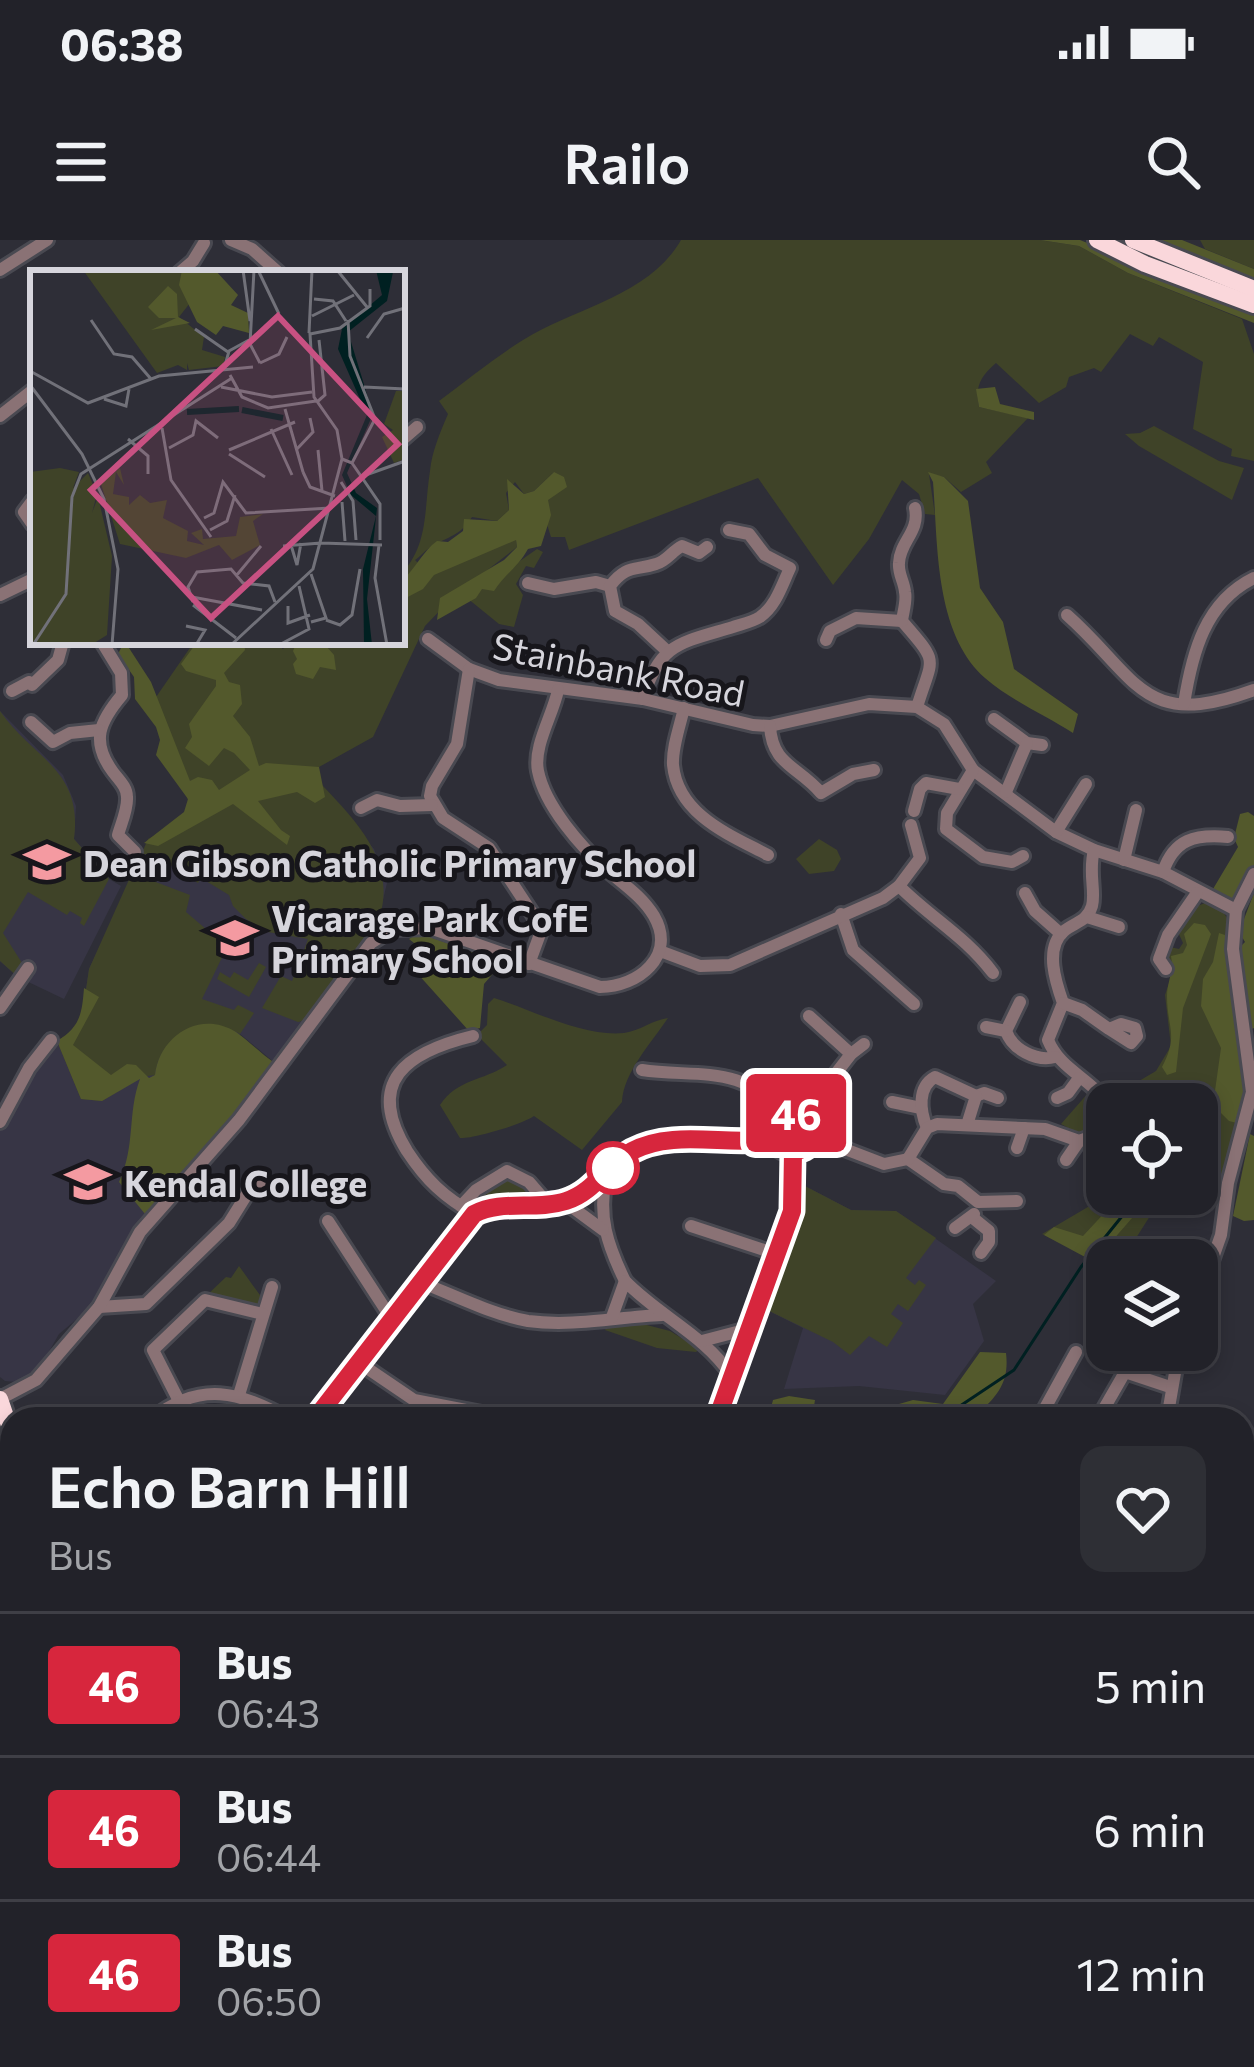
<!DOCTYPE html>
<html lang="en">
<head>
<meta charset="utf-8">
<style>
	:root { --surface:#222229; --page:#2e2f35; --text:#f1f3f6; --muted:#a2a4a8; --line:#3f3f46 }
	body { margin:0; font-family:Commissioner,sans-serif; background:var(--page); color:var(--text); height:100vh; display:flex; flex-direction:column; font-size:45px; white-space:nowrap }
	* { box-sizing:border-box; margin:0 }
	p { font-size:39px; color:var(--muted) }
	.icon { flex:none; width:66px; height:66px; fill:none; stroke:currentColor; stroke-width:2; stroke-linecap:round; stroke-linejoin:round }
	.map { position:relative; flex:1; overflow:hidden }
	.drawer { position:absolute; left:0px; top:1167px; width:1254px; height:660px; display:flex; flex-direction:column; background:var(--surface); border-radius:36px 36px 0 0; box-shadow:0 6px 18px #0003,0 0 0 3px var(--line) }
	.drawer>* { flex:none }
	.badge { padding:0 24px; border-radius:9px; font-size:42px; line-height:78px }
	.controls { position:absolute; left:1086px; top:843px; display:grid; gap:24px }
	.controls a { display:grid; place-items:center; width:132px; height:132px; border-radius:24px; background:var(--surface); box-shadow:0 6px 18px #0003,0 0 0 3px var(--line); font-size:60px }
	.map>.badge { position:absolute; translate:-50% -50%; box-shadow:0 0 0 6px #fff }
	.round { display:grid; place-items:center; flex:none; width:126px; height:126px; border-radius:24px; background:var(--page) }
	.overview { display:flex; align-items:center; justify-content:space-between; height:204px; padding:0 48px }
	h1 { font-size:57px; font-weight:600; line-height:90px }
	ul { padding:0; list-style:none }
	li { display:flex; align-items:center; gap:36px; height:144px; padding:0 48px; border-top:3px solid var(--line) }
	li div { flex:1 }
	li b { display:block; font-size:45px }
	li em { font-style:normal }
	li .badge { min-width:132px; font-weight:700; text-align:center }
	.status { display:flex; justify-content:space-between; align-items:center; height:84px; padding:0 60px; background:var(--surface); direction:ltr }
	.status svg { height:33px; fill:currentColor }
	header { display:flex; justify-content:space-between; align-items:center; height:156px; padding:0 48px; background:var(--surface); font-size:54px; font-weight:600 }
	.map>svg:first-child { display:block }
	.commercial { fill:#403425 }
	.built { fill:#373545 }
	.green { fill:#3f4328 }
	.forest { fill:#53592c }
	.water { fill:#002021 }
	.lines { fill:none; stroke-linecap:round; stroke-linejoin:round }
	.stream { stroke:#002021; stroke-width:3 }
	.minor-casing { stroke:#494951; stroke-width:18 }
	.major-casing { stroke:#494951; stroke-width:21 }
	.highway-casing { stroke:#494951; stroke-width:22 }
	.minor { stroke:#8a7275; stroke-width:12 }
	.major { stroke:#e5b5bb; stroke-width:15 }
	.highway { stroke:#fad7db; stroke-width:16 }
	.line-casing { stroke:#fff; stroke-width:27 }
	.line { stroke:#d7263d; stroke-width:18 }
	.stop-dot { fill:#fff; stroke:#d7263d; stroke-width:6 }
	.labels { text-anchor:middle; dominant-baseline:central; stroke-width:10; stroke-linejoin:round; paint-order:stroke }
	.street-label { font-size:36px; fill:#d6d5dc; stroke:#17161b }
	.poi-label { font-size:36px; font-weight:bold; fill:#d6d5dc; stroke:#17161b; text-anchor:start }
	.inset-river { fill:none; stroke:#002021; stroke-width:6 }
	.inset-road { fill:none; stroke:#717179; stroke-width:3 }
	.view { fill:#c85182; fill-opacity:0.15; stroke:#c85182; stroke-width:6 }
	.inset-edge { fill:none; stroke:#d6d5dc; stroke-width:6 }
</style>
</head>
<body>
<div class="status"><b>06:38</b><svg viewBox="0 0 49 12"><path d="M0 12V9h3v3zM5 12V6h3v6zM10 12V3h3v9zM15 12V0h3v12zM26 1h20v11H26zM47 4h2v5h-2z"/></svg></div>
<header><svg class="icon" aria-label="menu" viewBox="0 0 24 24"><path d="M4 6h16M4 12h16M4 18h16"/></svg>Railo<svg class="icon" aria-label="search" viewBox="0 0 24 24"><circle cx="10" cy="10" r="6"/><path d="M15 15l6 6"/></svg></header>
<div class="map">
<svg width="1254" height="1827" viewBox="0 0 1254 1827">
	<rect width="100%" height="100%" fill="#2e2e37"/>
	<!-- commercial -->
	<polygon class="commercial" points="830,1815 992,1815 1006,1827 841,1827"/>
	<!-- built -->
	<g class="built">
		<polygon points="0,471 63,535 76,566 74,599 109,639 121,646 64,759 18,737 0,721"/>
		<polygon points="309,532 374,609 387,643 376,689 275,823 240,794 206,910 136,986 102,1049 84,1073 59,1094 43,1122 25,1138 16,1142 5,1141 0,1137 0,885 57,801 70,793 82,776 89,729 146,608"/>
		<polygon points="803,945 851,970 896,971 996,1041 973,1064 984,1101 945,1155 859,1146 784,1149 803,1088 763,1068 794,991"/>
		<polygon points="0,1591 12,1596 12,1707 0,1707"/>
	</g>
	<!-- green -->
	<g class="green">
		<path d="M681 0H1040L1079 6 1128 33 1242 79 1254 114V221L1231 216 1232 209 1193 189 1203 122 1159 97 1153 106 1130 94 1101 132 1094 128 1069 137 1066 147 1039 163 996 123C980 137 975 146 979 167L1028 178 986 222 992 233 961 252 944 237 929 234 935 275 925 274 919 254 902 240 869 299 833 345 758 238 569 310 565 297H551L544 275 554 232 534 251 524 254 515 242 506 253 509 270 497 281 472 277C460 296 449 296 431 307 425 310 421 316 415 320L430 335 516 299 517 307 454 356 425 386 373 497 310 532C351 577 402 619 377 685 371 700 353 715 343 729L303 713 308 699 268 692 246 679 233 666 229 655 201 638 198 643 152 613 141 615 148 599 193 575 154 460 194 402H274L283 409 290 402H402V333C429 304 424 268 430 231 432 211 440 193 448 174L439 161C466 141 494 118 523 100 574 68 649 56 681 0Z"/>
		<polygon points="1200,0 1254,0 1254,29 1205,9"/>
		<polygon points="1154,186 1219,221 1244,228 1232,260 1139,206 1125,194 1140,193"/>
		<polygon points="537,309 543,312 534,328 526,326 516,344 523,355 514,387 499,384 467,358"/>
		<path d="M0 471C34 520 83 529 74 599L109 639 84 686 80 683 82 678 70 671 67 675 28 652 3 693 22 723 18 737 0 721Z"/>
		<polygon points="819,599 837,610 841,619 834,631 809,634 796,619"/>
		<path d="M132 633 190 655 186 672 227 707 202 759 234 770 238 765 254 773 240 794C204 774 160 793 155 835L140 837 102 861 81 859 57 801 70 793 82 776 89 729Z"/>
		<polygon points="1205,663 1223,672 1230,682 1247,852 1220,948 1221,897 1207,894 1197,904 1197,864 1150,864 1136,852 1139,841 1156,831 1171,806 1165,755 1172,734 1164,713 1166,706 1179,709 1183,703 1177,690 1192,668"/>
		<polygon points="302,716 341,731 307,780 298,782 262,768 281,736 292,741"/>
		<polygon points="259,723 266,727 249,757 217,739 220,732 230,738 234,732 248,740"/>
		<path d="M494 758C533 770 582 797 624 793 640 791 652 780 668 778 652 802 623 833 622 862L582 910 534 876C523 884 473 899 460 898L440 865C457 839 483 841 507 825L477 795 487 785 488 764Z"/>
		<path d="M1089 852 1103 866C1104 882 1099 891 1083 896L1061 884Z"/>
		<polygon points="506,937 515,938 539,960 480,959 479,954"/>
		<polygon points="803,945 851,970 896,971 936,998 906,1038 915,1045 919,1040 926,1045 908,1071 898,1064 891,1074 903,1083 887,1107 869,1096 850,1115 833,1102 763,1068 794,991"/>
		<polygon points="1110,954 1164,954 1122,1020 1107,1020 1107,1026 1042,994"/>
		<polygon points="239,1026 262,1058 259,1070 245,1067 245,1063 205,1057 226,1037 231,1038"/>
		<polygon points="635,1082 670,1091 699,1109 696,1112 657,1108 605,1090 607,1086"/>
		<polygon points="0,1718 12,1721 12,1815 131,1815 122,1827 0,1827"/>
		<polygon points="398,1815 568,1815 563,1827 461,1827"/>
	</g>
	<!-- forest -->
	<g class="forest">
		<polygon points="1040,0 1080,0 1254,71 1254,83 1128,33 1079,6"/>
		<polygon points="1156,0 1182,0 1254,29 1254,38"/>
		<polygon points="995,147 1000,164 1034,172 1034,180 979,167 976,149"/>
		<path d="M554 232 564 237 567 247 548 260 551 275 541 306 528 309C518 327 505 334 494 351L482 349 476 358 437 380 440 358 504 320 517 307 516 300 434 335 423 349 402 360V341C415 329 423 311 437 301L448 302 463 291 464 279 497 281 509 270 507 239 524 254 534 251Z"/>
		<path d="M928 232 944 237 968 261 980 348 1003 382 1014 429 1078 474 1073 493C1045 475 1010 460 985 438 934 393 938 303 933 242Z"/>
		<polygon points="197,402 244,402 245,410 224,433 229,442 240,445 242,464 233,476 250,497 259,526 266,523 319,527 325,557 315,563 297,552 258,561 281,590 290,596 287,605 233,564 158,606 144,603 184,572 188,559 156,515 160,500 156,487 135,459 134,437 118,414 122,406 129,408 151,442 190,541 198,537 212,540 219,550 250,530 234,513 224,508 209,526 185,508 192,497 189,484 216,446 216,440 186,431 181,424"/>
		<polygon points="297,402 326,406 334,415 336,430 320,427 313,439 296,434 293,424 297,419 293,411"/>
		<polygon points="1248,572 1254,576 1254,627 1240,658 1230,659 1213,649 1238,607 1234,598 1240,574"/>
		<polygon points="1254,653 1254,788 1250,790 1237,710 1245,702 1239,692"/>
		<path d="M1194 683 1205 685 1211 694 1183 768 1176 832 1167 835 1162 827C1179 795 1167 788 1167 756 1167 742 1174 732 1171 716L1183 713 1187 705 1184 694Z"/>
		<polygon points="419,693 502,723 484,744 480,788 469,791 417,733 420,723 413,715 419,707 409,699"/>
		<polygon points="1219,693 1228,696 1227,711 1244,833 1245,851 1237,883 1229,881 1213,865 1221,808 1201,766 1203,739 1213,722"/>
		<path d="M84 748 99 757 73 805 111 835 127 824 136 825 149 838 155 835C159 797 199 769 236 792 249 801 261 814 275 823L206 910 145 974 119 942C136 905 127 874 140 839L102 861 81 859 57 801C80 787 82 774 84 748Z"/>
		<polygon points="1250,894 1254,896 1254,980 1244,981 1233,976"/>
		<polygon points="1122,954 1153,954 1105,1009 1112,1019 1107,1020 1107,1035 1090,1034 1085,1017 1044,995 1054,987 1083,996"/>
		<path d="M980 1112 1006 1113C1009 1138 1001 1152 983 1169L967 1167 966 1179H885L892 1166 913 1160 943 1164Z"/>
		<polygon points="789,1156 815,1160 812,1179 768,1179 773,1160"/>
	</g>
	<!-- water -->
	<polygon class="water" points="256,1815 312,1815 328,1825 346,1827 266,1827"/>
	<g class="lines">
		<!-- stream -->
		<g class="stream">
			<polyline points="954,1170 1014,1130 1081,1027 1140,954"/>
			<polyline points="933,1179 952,1172"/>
			<polyline points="361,1827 371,1815"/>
		</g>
		<!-- minor casing -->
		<g class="minor-casing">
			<g id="minor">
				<polyline points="231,0 252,9 279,33"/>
				<polyline points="0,30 47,0"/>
				<polyline points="179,33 193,21 204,3"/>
				<polyline points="0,176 33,150"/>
				<polyline points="402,200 417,187"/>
				<polyline points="33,260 24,272 33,285"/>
				<path d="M915 268C920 292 900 301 899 323 898 334 904 341 905 352 907 361 903 372 902 381 940 425 933 415 917 467"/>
				<polyline points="528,343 554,349 596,342 610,346"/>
				<polyline points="0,355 33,339"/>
				<path d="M1067 375C1139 439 1142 491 1254 450"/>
				<polyline points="428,399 469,429 499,440 643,459 753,485 770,486 869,464 917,467 944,484 973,530 1056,592 1094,610 1163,632 1236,670"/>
				<polyline points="826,400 830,391 856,378 902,381"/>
				<path d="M102 402 121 433 122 455C100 481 90 501 113 532 119 540 127 547 127 557 128 569 121 584 118 595L135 612"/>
				<path d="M666 410 638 384 615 371 610 346C627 324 635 331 656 324 667 321 672 311 682 306L699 313 707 307"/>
				<polyline points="469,429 457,504 432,546 430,556 443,578 489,608 534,676 540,694 529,724"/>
				<polyline points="32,445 58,420 63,402"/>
				<polyline points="12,451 29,442"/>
				<path d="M643 459C659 403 680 403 733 387 742 384 752 382 760 377 776 366 782 345 790 328L765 315 749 294 729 290"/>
				<path d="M1184 464C1192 413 1205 362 1254 338"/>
				<path d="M684 468C680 486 672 507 673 525 678 575 730 595 768 615"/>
				<polyline points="994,479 1027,503 1042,505"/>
				<polyline points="31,482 53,502 70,493 99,490"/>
				<path d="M770 486C772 525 798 526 821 553L853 534 874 530"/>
				<polyline points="973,530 947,573 946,589 983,617 1012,622 1023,616"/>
				<polyline points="1006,552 1027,503"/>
				<polyline points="361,568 377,560 400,566 432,565"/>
				<polyline points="914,571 920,549 926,543 959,549"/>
				<polyline points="1056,592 1086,544"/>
				<path d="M1094 610C1088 633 1096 651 1092 666 1087 682 1075 682 1064 691 1044 708 1056 743 1063 763L1048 800C1060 830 1091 838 1107 864"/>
				<polyline points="1124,620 1136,570"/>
				<path d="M1163 632C1174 599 1195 594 1228 597"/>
				<path d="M899 646C931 678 965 696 993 733"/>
				<polyline points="1025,653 1035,671 1061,694"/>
				<polyline points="841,674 853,710 914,764"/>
				<polyline points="1087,677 1119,687"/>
				<polyline points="660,711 700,726 730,725 883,658 899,646 920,618 911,585"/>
				<polyline points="1166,729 1159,719 1168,695 1197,653"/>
				<path d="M1020 762 1006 791C1012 809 1036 822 1055 817"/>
				<polyline points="1063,763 1082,770 1109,789 1121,784 1135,788 1137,796 1131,803 1109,789"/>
				<polyline points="0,768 28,728"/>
				<polyline points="809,776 851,814"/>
				<polyline points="986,787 1006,791"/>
				<path d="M473 796C407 812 364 841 407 911 426 940 444 957 474 974"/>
				<path d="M642 830C693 838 748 823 780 875"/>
				<polyline points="976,856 984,853 998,858"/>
				<polyline points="1057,858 1068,853 1079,838"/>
				<polyline points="892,862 921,868"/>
				<circle cx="790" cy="893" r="21"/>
				<polyline points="803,876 851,814 864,804"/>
				<polyline points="0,882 29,828 51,800"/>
				<path d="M927 888C920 871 917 847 935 837L976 856 967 885"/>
				<polyline points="811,896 884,924 908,919 944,944 958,946 978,962 1017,961"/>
				<polyline points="1017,908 1024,888"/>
				<polyline points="908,919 927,888 937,884 1045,889 1079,901 1099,894 1107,883"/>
				<polyline points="1066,920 1079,901"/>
				<path d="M606 936C598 977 607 1004 625 1041"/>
				<polyline points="565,962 603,990"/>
				<polyline points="461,966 476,950 507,931 529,942 549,965"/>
				<polyline points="973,978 989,991 989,1002 981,1013"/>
				<polyline points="328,981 391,1078"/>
				<polyline points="691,986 776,1014"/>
				<polyline points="955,988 974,974"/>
				<path d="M420 1042C454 1055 493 1075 528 1081 573 1087 617 1077 662 1075"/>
				<polyline points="1197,1063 1221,995 1228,943 1252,852 1233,709 1236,670 1254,634"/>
				<polyline points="99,1067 146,1064 229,983 252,946 257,943 262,947"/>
				<path d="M612 1077 625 1041C659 1076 704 1095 731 1135"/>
				<polyline points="702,1101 748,1089"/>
				<polyline points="358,1122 414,1160 513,1179"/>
				<polyline points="1125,1132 1170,1147"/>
				<polyline points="239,1155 272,1047"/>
				<path d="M0 1159 36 1140 99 1067 140 992 239 880 371 703 393 689 430 688 600 747C638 747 677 716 654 676 642 656 623 644 607 630 581 607 545 566 538 531 533 506 553 475 558 450"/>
				<polyline points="179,1161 153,1110 205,1060 263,1074"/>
				<path d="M152 1179C201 1140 239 1152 289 1179"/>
				<path d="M315 1179 474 974C502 959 535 971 566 961 595 952 607 924 632 911 673 889 727 906 771 899"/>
				<polyline points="717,1179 792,971 793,913"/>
				<polyline points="1039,1179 1076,1112"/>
				<polyline points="1098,1179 1132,1120"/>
				<polyline points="1167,1179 1179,1110"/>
				<polyline points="0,1216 6,1208"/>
				<polyline points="1242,1278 1254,1263"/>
				<polyline points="0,1323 12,1326"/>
				<polyline points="1242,1340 1254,1350"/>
				<polyline points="1242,1401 1246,1404"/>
				<polyline points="1242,1517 1254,1511"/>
				<polyline points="1242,1543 1254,1553"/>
				<polyline points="1242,1810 1254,1811"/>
				<polyline points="1207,1815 1230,1827"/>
				<polyline points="788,1827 793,1815"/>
				<polyline points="968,1827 977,1815"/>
				<polyline points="1076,1827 1082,1815"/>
			</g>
		</g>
		<!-- major casing -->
		<g class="major-casing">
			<polyline id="major" points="0,1487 12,1488"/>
		</g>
		<!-- highway casing -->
		<g class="highway-casing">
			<g id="highway">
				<polyline points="1097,0 1145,24 1254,65"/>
				<polyline points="1133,0 1254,49"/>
				<polyline points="0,1159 12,1194"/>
				<polyline points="234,1815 241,1827"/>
				<polyline points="910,1815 923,1827"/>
			</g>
		</g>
		<!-- minor -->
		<use href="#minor" class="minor"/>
		<!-- major -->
		<use href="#major" class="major"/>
		<!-- highway -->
		<use href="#highway" class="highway"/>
	</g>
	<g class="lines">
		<!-- line casing -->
		<g class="line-casing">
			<path id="line" d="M315 1179 474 974C502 959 535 971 566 961 595 952 607 924 632 911 673 889 727 906 771 899 767 875 789 865 807 880L811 896 805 908 793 913 792 971 717 1179"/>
		</g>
		<!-- line -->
		<use href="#line" class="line"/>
	</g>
	<!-- icons -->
	<defs>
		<g id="school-bare" transform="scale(3.6)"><path d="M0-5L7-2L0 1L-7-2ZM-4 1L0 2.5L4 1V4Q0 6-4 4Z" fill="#f49aa1" stroke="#17161b" stroke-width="2.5" paint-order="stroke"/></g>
		<g id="university-bare" transform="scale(3.6)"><path d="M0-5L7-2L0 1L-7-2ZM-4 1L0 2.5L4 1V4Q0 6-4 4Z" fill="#f49aa1" stroke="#17161b" stroke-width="2.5" paint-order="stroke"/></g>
	</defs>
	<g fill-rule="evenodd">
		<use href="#school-bare" x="47" y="622"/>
		<use href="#school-bare" x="235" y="698"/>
		<use href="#university-bare" x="88" y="942"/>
	</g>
	<!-- markers -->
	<circle class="stop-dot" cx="613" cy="928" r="24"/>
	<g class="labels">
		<!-- street labels -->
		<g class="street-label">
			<text transform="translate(619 428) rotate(11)">Stainbank Road</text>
		</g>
		<!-- poi labels -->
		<g class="poi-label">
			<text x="83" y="622">Dean Gibson Catholic Primary School</text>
			<text x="271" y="677">Vicarage Park CofE<tspan x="271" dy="41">Primary School</tspan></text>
			<text x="124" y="942">Kendal College</text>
		</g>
	</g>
	<!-- overview -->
	<g transform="translate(30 30)">
		<rect width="375" height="375" fill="#2e2e37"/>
		<path d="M53 0H152L160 33 149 47 174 67 172 80 195 87 193 96 159 100 157 93V100L148 95 127 103ZM366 121H375V189L364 193 352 167 363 160 354 154ZM30 198 49 202 43 218 58 203 67 224 62 243 68 227 82 286 77 365 61 375H0V202ZM90 198 94 215 86 202 83 224 99 227V235L110 225 120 233 137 230 133 248 158 261 157 271 174 275 161 263 172 259 173 269 206 266 210 247 233 244 223 251 230 275 202 290 189 275 156 288 90 274 71 214Z" fill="#3f4328"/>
		<path d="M152 0H185L208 25 201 35 218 43 219 63 193 56 186 65 167 52 149 15ZM138 16 147 24 148 47 160 53 121 60 146 48H129L118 37Z" fill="#53592c"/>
		<path d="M346 0 363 2 357 31 318 62 343 144 317 203 326 223 347 238 337 329 342 375H334L333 299 346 246 321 225 312 205 337 145 308 79 312 59 352 25Z" fill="#002021"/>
		<path class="inset-river" d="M212 140 253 148M157 142 209 139"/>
		<path class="inset-road" d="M213 0 220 51M224 0 220 74 230 93M228 0 249 44M307 0 337 37M284 29 303 31 316 51M282 46 324 25M61 50 84 84 102 87 121 109M165 59 198 82M279 63 282 0M337 68 354 44 375 38M230 93 249 84 257 67M194 99 199 81 219 70M0 101 58 133 129 106 223 97M200 105 212 127 238 138 286 131M0 115 52 184 74 229 88 299 82 375M191 117 242 127 282 122M334 117 375 119M74 129 96 136 99 119M287 132 295 125 289 70M255 139 273 202M132 158 141 210 181 267M241 159 262 205M98 169 118 186V204M139 178 163 165 166 151 188 168M199 180 265 152M266 180 283 162 280 148M288 180 292 221M199 184 235 207M312 189 322 193 345 149 320 86 318 50M322 193 350 234V270M273 202 280 217 305 226M333 206 375 191M311 212 323 231 326 270M312 232 315 271M174 248 184 243 193 212 216 243 300 238M180 260 197 251 205 225M291 273 352 275M261 275 267 295 271 273M349 275 345 308 357 375M253 276 291 273M206 306 231 276M162 327 232 340M163 332 158 317 167 302 201 299 213 313 239 316 245 332M163 335 206 368M258 336V353L280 345M296 350 310 355 322 345 330 299M281 352 296 348 281 304M156 356 175 360 166 375M3 375 36 324 42 227 51 204 202 108M201 375 283 299 312 189 307 160 284 127 280 64 310 58 340 36V19M249 375 279 359 269 316"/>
		<path class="view" d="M248 46 368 174 181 348 61 220Z"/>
		<rect width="375" height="375" class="inset-edge"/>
	</g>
</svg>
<div class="controls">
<a><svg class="icon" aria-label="locate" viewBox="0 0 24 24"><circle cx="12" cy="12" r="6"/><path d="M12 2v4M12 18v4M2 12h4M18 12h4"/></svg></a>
<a><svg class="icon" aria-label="layers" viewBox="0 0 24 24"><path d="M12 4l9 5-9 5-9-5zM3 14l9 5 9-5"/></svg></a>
</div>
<b class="badge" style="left:796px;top:873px;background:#d7263d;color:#fff">46</b>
<section class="drawer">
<div class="overview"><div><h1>Echo Barn Hill</h1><p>Bus</p></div><a class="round"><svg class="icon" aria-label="heart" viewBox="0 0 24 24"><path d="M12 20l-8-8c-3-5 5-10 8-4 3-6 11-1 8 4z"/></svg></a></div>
<ul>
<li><span class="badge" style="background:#d7263d;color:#fff">46</span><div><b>Bus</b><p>06:43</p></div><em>5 min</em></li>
<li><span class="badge" style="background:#d7263d;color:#fff">46</span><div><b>Bus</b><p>06:44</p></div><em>6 min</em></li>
<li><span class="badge" style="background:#d7263d;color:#fff">46</span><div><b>Bus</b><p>06:50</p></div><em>12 min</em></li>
</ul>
</section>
</div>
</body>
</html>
